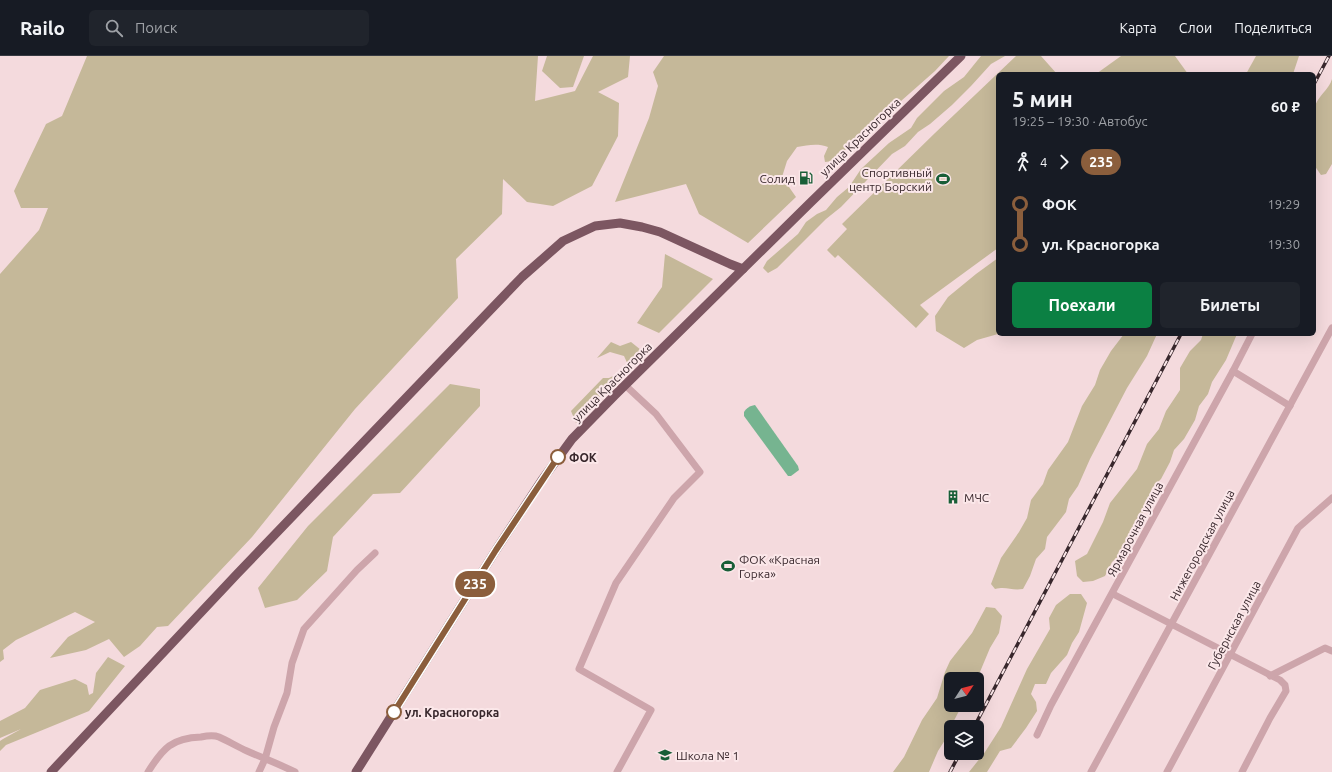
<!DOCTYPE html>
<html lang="ru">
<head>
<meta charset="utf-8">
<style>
	:root { --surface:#171b24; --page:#20242c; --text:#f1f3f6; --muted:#9ea1a6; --line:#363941; --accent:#0b8043 }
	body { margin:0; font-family:Ubuntu,sans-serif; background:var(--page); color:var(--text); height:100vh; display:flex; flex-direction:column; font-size:15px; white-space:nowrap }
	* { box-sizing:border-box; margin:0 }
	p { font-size:13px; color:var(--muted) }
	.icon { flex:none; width:22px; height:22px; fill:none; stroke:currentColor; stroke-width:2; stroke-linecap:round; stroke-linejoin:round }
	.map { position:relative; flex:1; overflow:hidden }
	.panel { position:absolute; left:996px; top:16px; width:320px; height:264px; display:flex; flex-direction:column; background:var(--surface); border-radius:6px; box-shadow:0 4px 16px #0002 }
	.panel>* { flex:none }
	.badge { padding:0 8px; border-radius:13px; font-size:14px; line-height:26px }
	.needle { width:26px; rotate:54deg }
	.tools { position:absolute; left:944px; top:616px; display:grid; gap:8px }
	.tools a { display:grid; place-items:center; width:40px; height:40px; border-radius:6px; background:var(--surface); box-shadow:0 4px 16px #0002; font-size:20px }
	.map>.badge { position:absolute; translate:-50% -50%; box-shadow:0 0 0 2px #fff }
	.legs { display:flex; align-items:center; gap:6px; height:44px; padding:0 16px; font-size:13px }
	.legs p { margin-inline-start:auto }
	.overview { display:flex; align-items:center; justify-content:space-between; height:68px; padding:0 16px }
	h1 { font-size:22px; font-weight:700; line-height:30px }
	.primary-button { display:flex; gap:8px; margin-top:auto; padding:8px 16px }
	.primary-button a { flex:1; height:46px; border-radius:6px; background:var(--accent); color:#fff; font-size:16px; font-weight:700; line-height:46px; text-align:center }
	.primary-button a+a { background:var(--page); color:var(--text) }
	ul { padding:0 16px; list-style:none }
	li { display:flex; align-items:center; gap:14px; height:40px; font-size:15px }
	li i { display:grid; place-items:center; width:6px; height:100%; margin:0 5px; background:currentColor }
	li i::after { content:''; width:10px; height:10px; margin:-5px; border:3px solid; border-radius:50%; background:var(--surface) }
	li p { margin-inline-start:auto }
	li:first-child i { background:linear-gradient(#0000 50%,currentColor 0) }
	li:last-child i { background:linear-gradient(currentColor 50%,#0000 0) }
	header { display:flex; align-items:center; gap:24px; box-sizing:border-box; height:56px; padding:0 20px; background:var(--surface); border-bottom:1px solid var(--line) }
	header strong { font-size:19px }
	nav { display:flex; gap:22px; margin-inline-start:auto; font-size:14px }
	.search { width:280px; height:36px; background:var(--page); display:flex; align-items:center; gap:10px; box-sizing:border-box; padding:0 14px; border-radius:6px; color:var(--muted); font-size:15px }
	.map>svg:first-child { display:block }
	.green { fill:#c5b899 }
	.water { fill:#76b490 }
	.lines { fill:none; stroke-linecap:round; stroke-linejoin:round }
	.minor { stroke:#cda5ab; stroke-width:7 }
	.major { stroke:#7c5661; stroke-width:9 }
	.rail-casing { stroke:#38272c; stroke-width:3.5 }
	.rail { stroke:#fbe7e9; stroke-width:2; stroke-dasharray:6; stroke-linecap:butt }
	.line-1-casing { stroke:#fff; stroke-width:9 }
	.line-1 { stroke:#8b5e3c; stroke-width:6 }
	.stop-1-dot { fill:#fff; stroke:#8b5e3c; stroke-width:2 }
	.labels { text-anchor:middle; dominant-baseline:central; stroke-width:4; stroke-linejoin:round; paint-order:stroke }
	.street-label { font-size:12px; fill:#38272c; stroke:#fbe7e9 }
	.poi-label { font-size:12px; fill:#38272c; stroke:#fbe7e9; text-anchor:start }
	.stop-label { font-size:12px; font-weight:bold; fill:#38272c; stroke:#fbe7e9; text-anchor:start }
</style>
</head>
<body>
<header>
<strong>Railo</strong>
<div class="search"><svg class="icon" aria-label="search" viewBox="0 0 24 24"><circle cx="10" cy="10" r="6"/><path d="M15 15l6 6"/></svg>Поиск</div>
<nav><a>Карта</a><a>Слои</a><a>Поделиться</a></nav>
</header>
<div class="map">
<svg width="1332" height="716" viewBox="0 0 1332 716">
	<rect width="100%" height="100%" fill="#f4dadd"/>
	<!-- green -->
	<g class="green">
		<polygon points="87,0 538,0 535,45 575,35 593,0 630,0 628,21 598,36 619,47 618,80 592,130 553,150 527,146 503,123 502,158 456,203 458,242 355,353 252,481 168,570 157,571 140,590 124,601 109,583 86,594 50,602 68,581 95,566 75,556 16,584 3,594 4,603 0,606 0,218 39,174 48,152 21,152 14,135 46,68 62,60"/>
		<polygon points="547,0 584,0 573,31 560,32 542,15"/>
		<path d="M664 0H949L935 15 833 105 825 106 824 100 828 91C818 87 808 89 797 91L787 105 782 121 796 141 748 187 699 158 686 128 615 146 649 62 658 30 653 16Z"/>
		<polygon points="981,0 1005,0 991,8 971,30 952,49 930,68 918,76 905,90 892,98 841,151 826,163 777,212 768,217 763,212 767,205 798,178 806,166 817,158 826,154 837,141 849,131 861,113 889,87 911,72 917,62 944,35 964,21"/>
		<polygon points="1016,0 1041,0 1057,18 998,18 998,192 920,249 929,258 916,272 838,199 835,202 827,194 847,173 842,168 935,77"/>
		<polygon points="1121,0 1175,0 1188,18 1096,18"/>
		<polygon points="1256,0 1299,0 1293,18 1246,18"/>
		<path d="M1332 23V108L1326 118 1321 119 1314 109V53C1317 40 1329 34 1332 23Z"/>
		<polygon points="665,198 713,223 659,277 637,267 662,231"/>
		<polygon points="998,202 998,278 977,284 964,292 936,275 935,260 948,241 976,218"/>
		<path d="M1124 278H1157L1147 300 1127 332 1090 403 1078 430 1069 443 1066 456 1047 481 1045 493 1036 503 1030 520 1023 533C1011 535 1007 530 995 533L991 528 1001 502 1019 476 1027 462 1031 444 1043 428 1048 414 1068 386 1082 350 1095 329 1100 314 1111 295Z"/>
		<polygon points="1203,278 1237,278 1226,304 1212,326 1208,338 1199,350 1195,364 1184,383 1174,394 1170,406 1161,423 1152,432 1148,446 1140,464 1131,479 1122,497 1112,506 1105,520 1093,525 1083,526 1077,520 1075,505 1087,498 1103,466 1110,447 1137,413 1147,388 1159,373 1166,355 1180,334 1180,312 1190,295 1201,284"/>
		<polygon points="611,286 620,290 631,286 641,294 636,307 630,313 624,300 610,296 597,302"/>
		<polygon points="623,315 622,321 602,338 576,367 571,355 603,322 609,322"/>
		<polygon points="450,328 480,333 480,350 400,437 373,438 333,481 327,515 297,544 265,552 258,532 308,470"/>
		<polygon points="1070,538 1081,538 1087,547 1079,576 1072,587 1067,599 1051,617 1046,628 1035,628 1031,638 1036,646 1037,655 1026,672 1011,692 1000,695 987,716 969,716 985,696 1001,671 1027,613 1050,573 1049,562 1056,549"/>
		<polygon points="986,551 995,552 1002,560 999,577 990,592 977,623 951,623 951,649 966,649 959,655 948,676 945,684 938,695 929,716 893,716 904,701 922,664 937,642 945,616 950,605 972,577"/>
		<polygon points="108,601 125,610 89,655 6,689 0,695 0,685 3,683 21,673 0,682 0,665 25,652 40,634 75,623 87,629 89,639 93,637 96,617"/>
	</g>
	<!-- water -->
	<path class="water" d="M755 349 798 410 799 414 791 420H788L744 360V356C747 352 749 350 755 349Z"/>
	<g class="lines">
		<!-- minor -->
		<g class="minor">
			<polyline points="1233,315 1290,350"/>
			<polyline points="1113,538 1280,624 1285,629 1286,635 1270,662 1242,716"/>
			<polyline points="1270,620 1325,592 1332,595"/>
			<polyline points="1037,679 1051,649 1233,315 1252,278"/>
			<path d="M148 716C163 692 172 682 201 681 206 680 214 679 219 681 228 685 238 691 247 695 263 702 279 708 295 716"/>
			<polyline points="259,716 265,703 274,671 287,637 292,607 304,573 357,514 375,497"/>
			<polyline points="617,716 651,654 579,613 616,527 674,442 700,416 656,358 625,329"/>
			<polyline points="1091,716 1332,272"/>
			<polyline points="1167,716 1298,472 1332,442"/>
		</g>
		<!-- major -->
		<g class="major">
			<polyline points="51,716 237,518 522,221 563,185 595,170 620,167 642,171 660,176 730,208 743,213"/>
			<polyline points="356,716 496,494 542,424 572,383 615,339 809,148 961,0"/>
		</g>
		<!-- rail casing -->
		<g class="rail-casing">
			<g id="rail">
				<polyline points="1314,28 1329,0"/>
				<polyline points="974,671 1181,278"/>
				<polyline points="950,716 960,697"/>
			</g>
		</g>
		<!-- rail -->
		<use href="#rail" class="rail"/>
	</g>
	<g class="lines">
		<!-- line-1 casing -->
		<g class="line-1-casing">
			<polyline id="line-1" points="394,656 496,494 558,401"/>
		</g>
		<!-- line-1 -->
		<use href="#line-1" class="line-1"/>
	</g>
	<!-- icons -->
	<defs>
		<g id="fuel-bare" transform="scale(1.08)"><path d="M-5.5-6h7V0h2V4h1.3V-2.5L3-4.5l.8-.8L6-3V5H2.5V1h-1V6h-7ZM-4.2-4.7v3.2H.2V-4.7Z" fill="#185e37" stroke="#fbe7e9" stroke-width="2.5" paint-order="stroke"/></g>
		<g id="stadium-bare" transform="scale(1.08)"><path d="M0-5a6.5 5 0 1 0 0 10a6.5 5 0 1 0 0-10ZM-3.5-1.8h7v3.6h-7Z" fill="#185e37" stroke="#fbe7e9" stroke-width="2.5" paint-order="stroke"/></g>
		<g id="building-bare" transform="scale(1.08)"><path d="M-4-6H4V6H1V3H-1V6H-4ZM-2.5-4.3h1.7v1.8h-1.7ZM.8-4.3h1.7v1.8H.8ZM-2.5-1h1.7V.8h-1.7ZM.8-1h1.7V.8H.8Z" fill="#185e37" stroke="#fbe7e9" stroke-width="2.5" paint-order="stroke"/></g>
		<g id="school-bare" transform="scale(1.08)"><path d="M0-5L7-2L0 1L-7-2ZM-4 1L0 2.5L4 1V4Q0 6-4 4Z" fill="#185e37" stroke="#fbe7e9" stroke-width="2.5" paint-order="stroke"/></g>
	</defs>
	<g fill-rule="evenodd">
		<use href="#fuel-bare" x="806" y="122"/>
		<use href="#stadium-bare" x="943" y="123"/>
		<use href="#building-bare" x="953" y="441"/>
		<use href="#stadium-bare" x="728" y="510"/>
		<use href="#school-bare" x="665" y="699"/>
	</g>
	<!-- markers -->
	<g class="stop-1-dot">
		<circle cx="558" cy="401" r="7"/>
		<circle cx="394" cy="656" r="7"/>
	</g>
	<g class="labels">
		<!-- street labels -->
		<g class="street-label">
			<text transform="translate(860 81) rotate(-44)">улица Красногорка</text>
			<text transform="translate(612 326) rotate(-45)">улица Красногорка</text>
			<text transform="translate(1135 473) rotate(-62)">Ярмарочная улица</text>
			<text transform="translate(1202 489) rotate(-62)">Нижегородская улица</text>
			<text transform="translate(1234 569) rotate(-62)">Губернская улица</text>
		</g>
		<!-- poi labels -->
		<g class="poi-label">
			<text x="932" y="116" text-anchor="end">Спортивный<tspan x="932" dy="14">центр Борский</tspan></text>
			<text x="795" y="122" text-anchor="end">Солид</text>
			<text x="964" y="441">МЧС</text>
			<text x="739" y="503">ФОК «Красная<tspan x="739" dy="14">Горка»</tspan></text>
			<text x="676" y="699">Школа № 1</text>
		</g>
		<!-- stop labels -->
		<g class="stop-label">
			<text x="569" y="401">ФОК</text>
			<text x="405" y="656">ул. Красногорка</text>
		</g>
	</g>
</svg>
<div class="tools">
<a><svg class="needle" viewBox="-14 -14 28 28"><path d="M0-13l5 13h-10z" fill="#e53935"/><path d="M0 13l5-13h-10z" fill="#9ea1a6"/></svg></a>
<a><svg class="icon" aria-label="layers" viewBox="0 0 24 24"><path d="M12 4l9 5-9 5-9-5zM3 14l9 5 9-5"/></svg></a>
</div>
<b class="badge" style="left:475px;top:528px;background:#8b5e3c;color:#fff">235</b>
<section class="panel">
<div class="overview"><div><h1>5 мин</h1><p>19:25 – 19:30 · Автобус</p></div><b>60 ₽</b></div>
<div class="legs"><svg class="icon" aria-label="walk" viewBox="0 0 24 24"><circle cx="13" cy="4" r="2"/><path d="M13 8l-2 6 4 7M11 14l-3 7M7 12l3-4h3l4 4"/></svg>4<svg class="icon" aria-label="forward" viewBox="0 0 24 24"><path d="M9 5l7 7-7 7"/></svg><b class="badge" style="background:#8b5e3c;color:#fff">235</b></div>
<ul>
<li><i style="color:#8b5e3c"></i><b>ФОК</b><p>19:29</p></li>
<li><i style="color:#8b5e3c"></i><b>ул. Красногорка</b><p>19:30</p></li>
</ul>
<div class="primary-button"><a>Поехали</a><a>Билеты</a></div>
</section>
</div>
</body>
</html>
